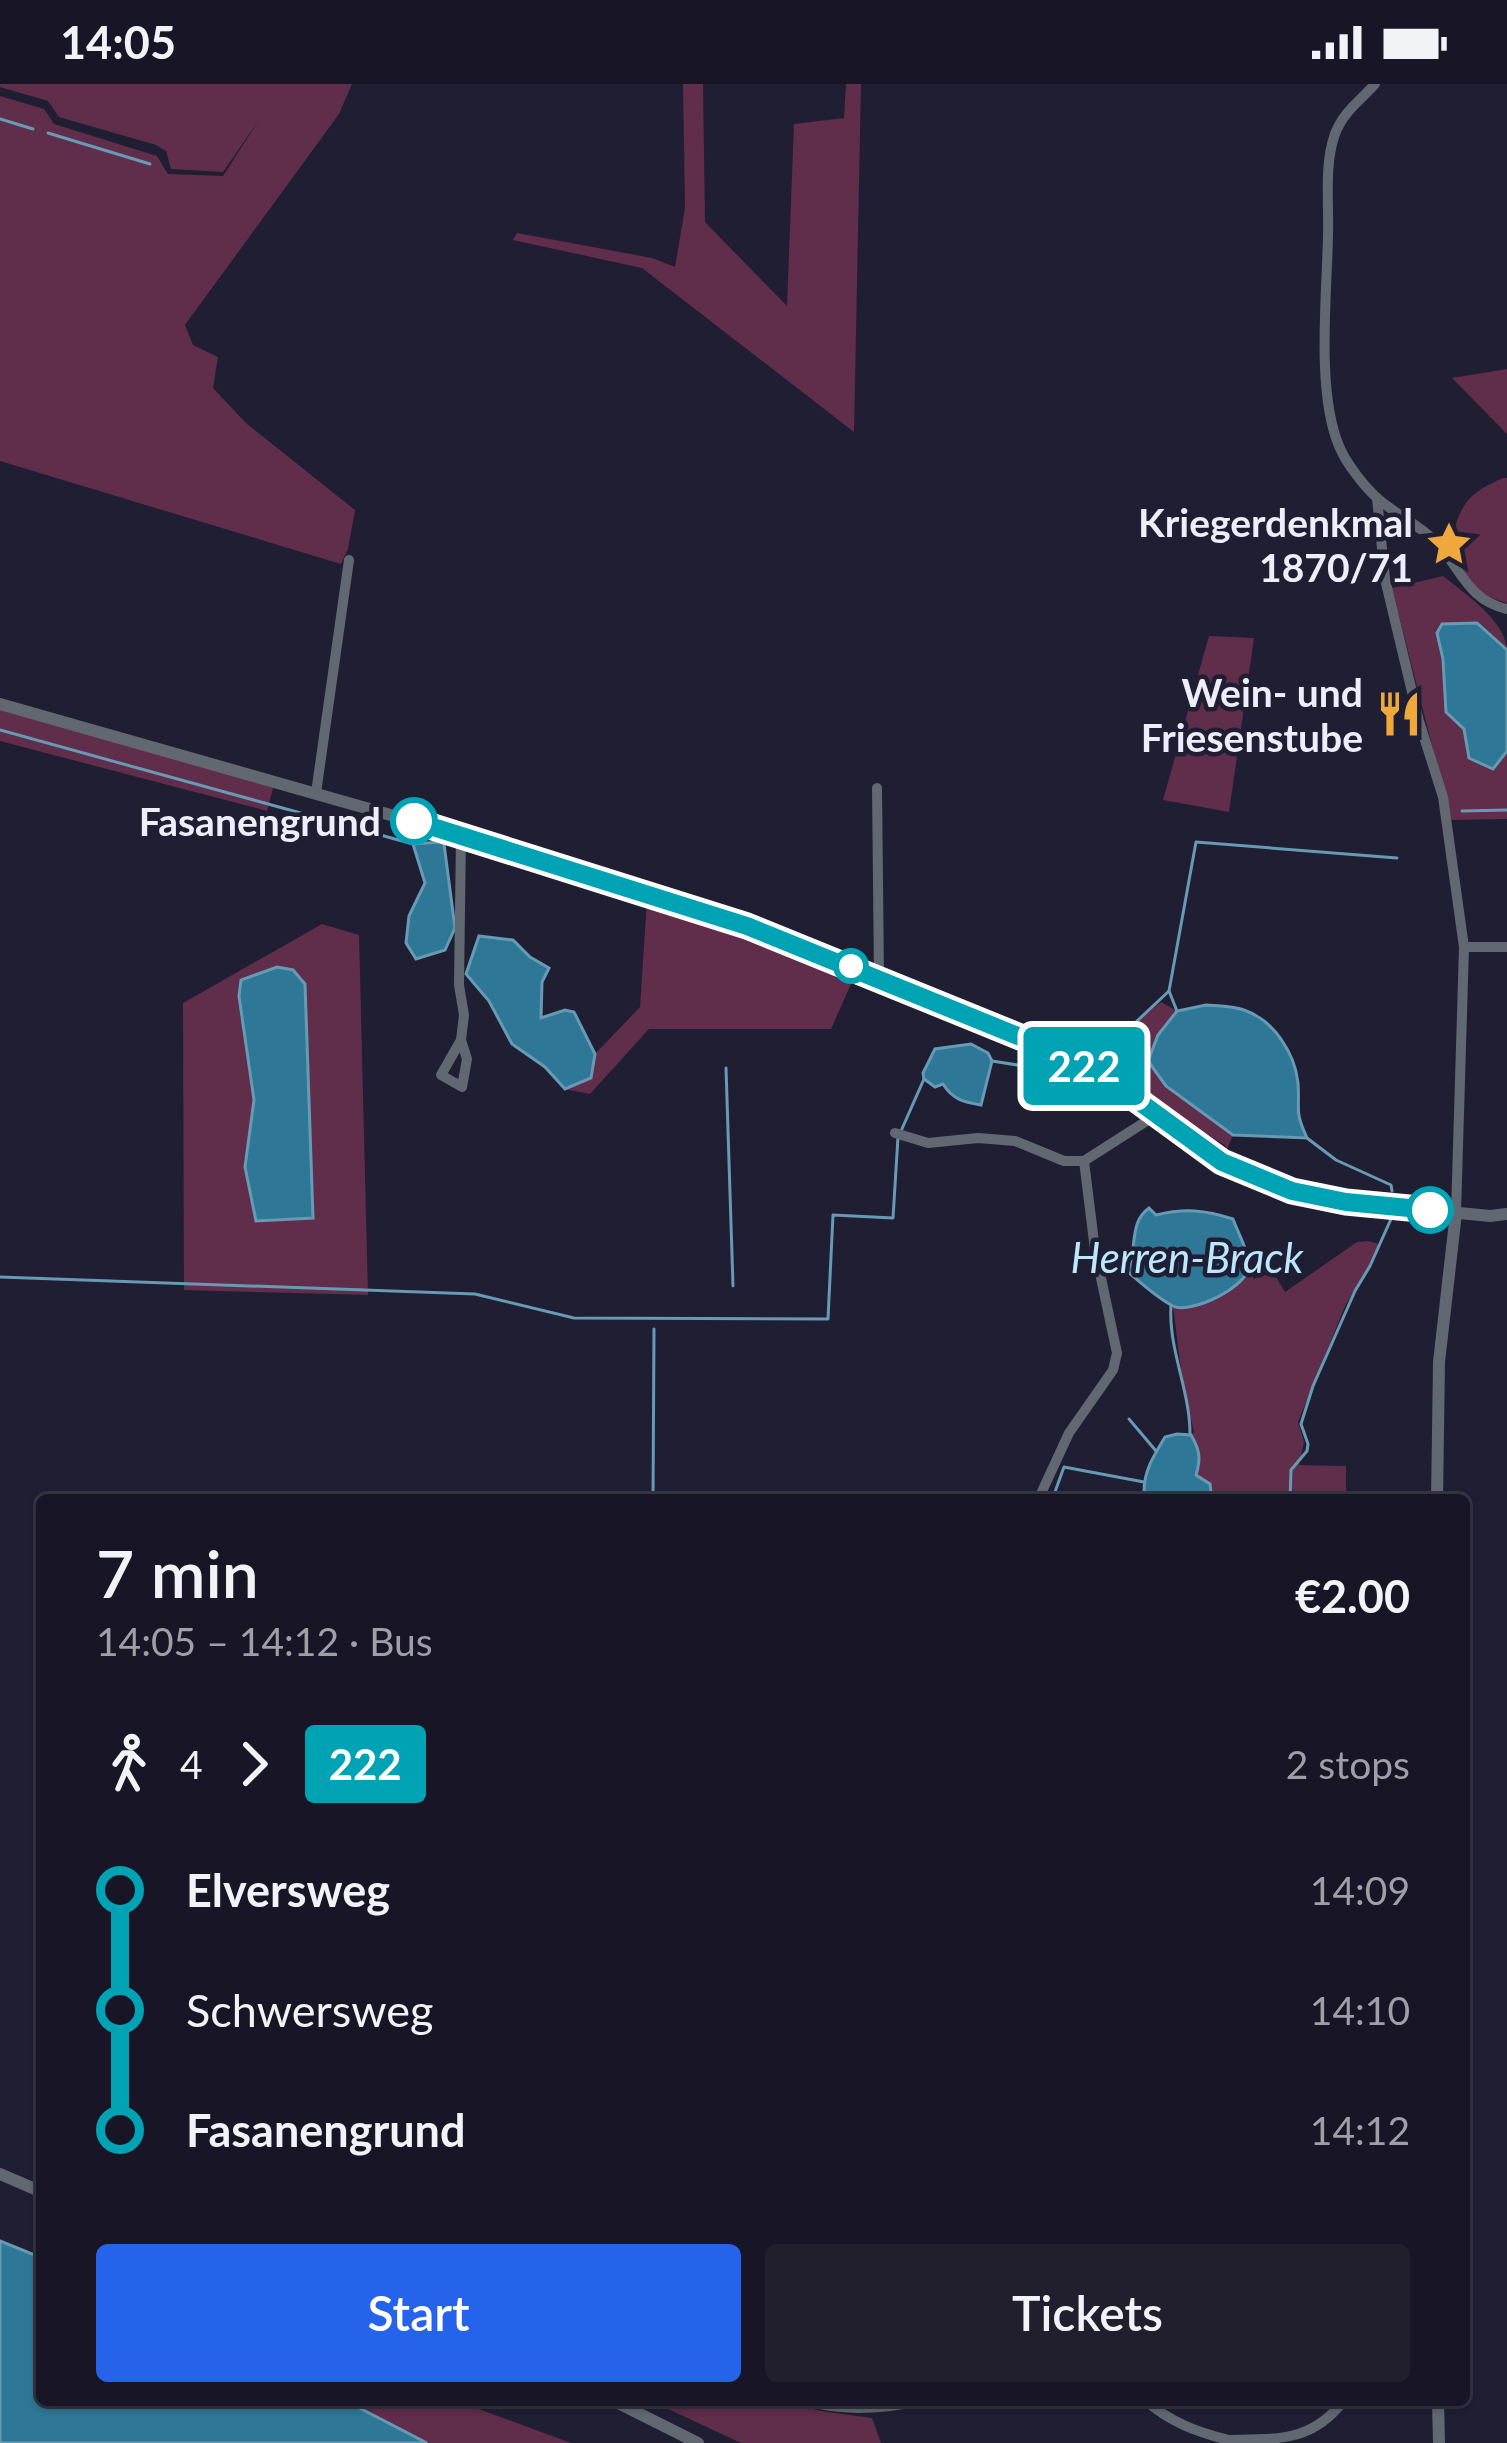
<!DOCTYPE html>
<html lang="en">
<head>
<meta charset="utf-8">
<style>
	:root { --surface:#181626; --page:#211f2e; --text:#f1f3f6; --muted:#9f9fa7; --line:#363543; --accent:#2563eb }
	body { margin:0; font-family:Lato,sans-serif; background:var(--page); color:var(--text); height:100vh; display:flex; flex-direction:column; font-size:45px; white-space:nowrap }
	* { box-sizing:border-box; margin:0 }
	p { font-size:39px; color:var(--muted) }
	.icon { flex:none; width:66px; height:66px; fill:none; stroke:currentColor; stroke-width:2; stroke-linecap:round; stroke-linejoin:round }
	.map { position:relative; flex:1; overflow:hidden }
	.details { position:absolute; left:36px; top:1410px; width:1434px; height:912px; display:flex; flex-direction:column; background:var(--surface); border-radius:12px; box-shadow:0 3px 9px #0004,0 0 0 3px var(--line) }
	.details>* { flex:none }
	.badge { padding:0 24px; border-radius:9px; font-size:42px; line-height:78px }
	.map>.badge { position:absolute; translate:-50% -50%; box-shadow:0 0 0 6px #fff }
	.legs { display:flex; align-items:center; gap:18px; height:132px; padding:0 60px; font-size:39px }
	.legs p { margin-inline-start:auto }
	.headline { display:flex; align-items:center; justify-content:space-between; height:204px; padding:0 60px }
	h1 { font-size:66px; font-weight:600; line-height:90px }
	.primary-button { display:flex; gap:24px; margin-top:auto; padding:24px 60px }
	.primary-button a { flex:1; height:138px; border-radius:12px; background:var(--accent); color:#fff; font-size:48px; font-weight:600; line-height:138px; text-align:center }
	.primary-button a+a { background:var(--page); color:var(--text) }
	ul { padding:0 60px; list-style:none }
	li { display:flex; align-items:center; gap:42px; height:120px; font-size:45px }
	li i { display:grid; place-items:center; width:18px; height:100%; margin:0 15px; background:currentColor }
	li i::after { content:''; width:30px; height:30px; margin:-15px; border:9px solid; border-radius:50%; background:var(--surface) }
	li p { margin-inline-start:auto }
	li:first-child i { background:linear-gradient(#0000 50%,currentColor 0) }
	li:last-child i { background:linear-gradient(currentColor 50%,#0000 0) }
	.status { display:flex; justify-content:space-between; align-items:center; height:84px; padding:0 60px; background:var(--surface); direction:ltr }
	.status svg { height:33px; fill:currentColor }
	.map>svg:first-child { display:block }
	.green { fill:#602d4b }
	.water { fill:#2e7796; stroke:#679ab4; stroke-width:3 }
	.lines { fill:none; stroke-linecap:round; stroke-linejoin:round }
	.stream { stroke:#679ab4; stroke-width:3 }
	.minor { stroke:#616872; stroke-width:10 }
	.tertiary { stroke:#616872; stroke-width:12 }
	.line-1-casing { stroke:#fff; stroke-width:27 }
	.line-1 { stroke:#00a3b4; stroke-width:18 }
	.stop-1-dot { fill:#fff; stroke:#00a3b4; stroke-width:6 }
	.labels { text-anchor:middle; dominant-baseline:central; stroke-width:9; stroke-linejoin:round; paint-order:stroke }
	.poi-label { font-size:39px; font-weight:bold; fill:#ededfb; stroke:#201e33; text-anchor:end }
	.stop-label { font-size:39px; font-weight:bold; fill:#ededfb; stroke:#201e33; text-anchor:end }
	.water-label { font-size:42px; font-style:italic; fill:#bbe8fe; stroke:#201e33 }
</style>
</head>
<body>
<div class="status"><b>14:05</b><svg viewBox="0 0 49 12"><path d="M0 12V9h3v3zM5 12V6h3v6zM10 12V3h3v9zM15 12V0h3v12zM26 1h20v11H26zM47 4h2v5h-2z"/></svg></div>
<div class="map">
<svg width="1507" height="2359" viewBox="0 0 1507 2359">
	<rect width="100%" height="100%" fill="#201e33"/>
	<!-- green -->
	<g class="green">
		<polygon points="0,0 352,0 339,30 185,241 193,261 218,273 213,304 247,340 355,426 348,465 341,480 0,377 0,12 44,25 54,40 157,72 168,90 223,92 261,33 223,88 171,85 166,67 156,61 59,33 48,17 0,3"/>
		<polygon points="683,0 703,0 705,138 787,222 794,40 844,34 846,0 861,0 854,348 642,184 513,156 517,149 652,174 675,183 685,124"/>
		<polygon points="1507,285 1507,350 1452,294"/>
		<path d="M1503 394H1507V519C1464 509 1439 462 1464 422 1473 407 1488 401 1503 394Z"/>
		<path d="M1443 492C1464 509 1506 537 1507 566L1477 539 1437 549 1443 575 1446 628 1464 645 1469 674 1502 676 1507 667V735L1451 736 1392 504Z"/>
		<polygon points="1209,552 1254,554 1229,728 1163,716"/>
		<polygon points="0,626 274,700 267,727 0,657"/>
		<polygon points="647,816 855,891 831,945 649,945 590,1010 565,1005 591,994 595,970 640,923"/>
		<polygon points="322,840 359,851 368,1211 184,1206 183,919"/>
		<polygon points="1161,918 1177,927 1158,951 1166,1002 1233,1051 1224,1072 1226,1062 1044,952 1101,966"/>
		<path d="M1368 1157 1379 1160 1368 1184 1345 1222 1298 1338 1304 1358 1299 1381 1346 1382V1416H1201L1211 1408 1209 1400 1196 1391 1198 1364 1191 1351 1194 1348 1183 1302 1173 1222C1196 1229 1237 1206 1249 1186L1254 1195 1273 1188 1285 1208 1357 1158Z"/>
		<polygon points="344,2316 454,2316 571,2359 427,2359"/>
		<polygon points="649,2316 779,2316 821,2327 872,2334 881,2359 741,2359"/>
	</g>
	<!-- water -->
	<g class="water">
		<polygon points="1477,539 1507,566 1507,667 1493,685 1469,674 1464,645 1446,628 1443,575 1437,549 1442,540"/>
		<polygon points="440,758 444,760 455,844 445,866 416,875 406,859 409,832 425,799 413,760"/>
		<polygon points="479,852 513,856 530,873 549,884 542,898 541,934 565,926 574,928 595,970 591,994 565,1005 545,983 512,960 489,917 466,890"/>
		<polygon points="277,883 293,886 305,900 313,1134 256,1137 245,1083 254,1016 239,912 241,896"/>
		<path d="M1206 921C1218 922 1233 922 1244 926 1274 936 1295 970 1298 999 1300 1027 1294 1026 1307 1054L1233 1051 1166 1002 1148 977 1158 951 1177 927Z"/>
		<path d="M971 960 988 969 992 977 981 1021C964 1018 953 1016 943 1000L935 1003 924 995 923 989 935 965Z"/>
		<path d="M1149 1124 1156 1131C1185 1124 1205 1126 1233 1135 1238 1149 1248 1166 1249 1180 1251 1202 1190 1231 1173 1222 1157 1214 1141 1199 1127 1187 1138 1166 1128 1139 1149 1124Z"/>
		<path d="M1177 1350 1191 1351C1200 1366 1201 1375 1196 1391L1210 1400 1211 1408C1193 1424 1164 1416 1144 1407 1144 1387 1154 1371 1165 1353Z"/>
		<polygon points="0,2157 42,2174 42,2316 344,2316 427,2359 0,2359"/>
	</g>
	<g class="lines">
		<!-- stream -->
		<g class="stream">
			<polyline points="0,35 33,45"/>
			<polyline points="48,49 150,80"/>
			<polyline points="0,646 413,760"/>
			<polyline points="1462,727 1507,726"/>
			<polyline points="1169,907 1196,758 1397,774"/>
			<polyline points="1056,946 1103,969 1169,907 1177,927"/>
			<polyline points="992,977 1036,984"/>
			<polyline points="726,984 733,1202"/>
			<polyline points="901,1047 924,995"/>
			<polyline points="1307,1054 1336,1076 1391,1101 1392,1107"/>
			<polyline points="0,1193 475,1210 574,1234 828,1235 833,1131 893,1134 898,1053"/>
			<path d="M1171 1221C1168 1265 1190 1306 1190 1350"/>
			<polyline points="1129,1335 1156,1367"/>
			<polyline points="653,1416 654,1245"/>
			<polyline points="1052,1416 1064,1383 1144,1398"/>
			<polyline points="1290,1416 1291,1386 1307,1367 1308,1360 1301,1340 1313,1302 1355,1207 1370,1182 1391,1135"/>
		</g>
		<!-- minor -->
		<g class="minor">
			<path d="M1375 0C1360 17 1343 28 1335 50 1324 80 1329 119 1328 151 1327 211 1316 307 1339 362 1346 379 1363 401 1377 414 1395 430 1418 440 1436 458 1460 483 1468 517 1507 525"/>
			<polyline points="1377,414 1385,495 1419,637 1443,713 1464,863 1456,1129"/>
			<polyline points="877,704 879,893"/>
			<polyline points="316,709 349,476"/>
			<polyline points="1464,863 1507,863"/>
			<polyline points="461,956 441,991 462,1003 467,975 461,956 464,931 459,901 461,751"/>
			<polyline points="895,1049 928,1059 978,1054 1015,1057 1064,1077 1084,1077 1156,1031"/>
			<polyline points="1038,1416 1069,1349 1113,1286 1117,1269 1095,1166 1084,1077"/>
			<path d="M801 2316C844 2328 882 2325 925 2316"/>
			<path d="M1145 2316C1170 2338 1196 2348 1229 2356L1230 2359"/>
			<path d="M1229 2356C1277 2355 1313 2358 1344 2316"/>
		</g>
		<!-- tertiary -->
		<g class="tertiary">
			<polyline points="0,620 461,751 708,828 786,856 1067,972 1111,997 1223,1078 1292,1107 1346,1118 1490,1132 1507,1130"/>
			<polyline points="1437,1416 1439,1278 1456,1129"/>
			<polyline points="0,2090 42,2108"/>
			<polyline points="612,2316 698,2359"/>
			<polyline points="1438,2316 1439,2359"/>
		</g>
	</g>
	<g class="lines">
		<!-- line-1 casing -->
		<g class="line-1-casing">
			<polyline id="line-1" points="414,737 747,842 1067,972 1111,997 1222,1078 1292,1107 1346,1118 1430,1126"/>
		</g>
		<!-- line-1 -->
		<use href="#line-1" class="line-1"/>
	</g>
	<!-- icons -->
	<defs>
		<g id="sight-bare" transform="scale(3.6)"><path d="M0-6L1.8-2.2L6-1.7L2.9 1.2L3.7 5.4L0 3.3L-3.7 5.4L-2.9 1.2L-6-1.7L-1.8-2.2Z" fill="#eea83c" stroke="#201e33" stroke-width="2.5" paint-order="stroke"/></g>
		<g id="restaurant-bare" transform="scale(3.6)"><path d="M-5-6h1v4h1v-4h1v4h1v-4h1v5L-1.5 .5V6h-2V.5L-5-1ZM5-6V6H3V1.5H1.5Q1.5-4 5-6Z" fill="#eea83c" stroke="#201e33" stroke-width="2.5" paint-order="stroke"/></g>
	</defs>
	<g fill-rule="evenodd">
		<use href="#sight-bare" x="1449" y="460"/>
		<use href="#restaurant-bare" x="1399" y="630"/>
	</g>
	<!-- markers -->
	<g class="stop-1-dot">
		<circle cx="414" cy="737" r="21"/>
		<circle cx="851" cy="882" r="15"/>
		<circle cx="1430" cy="1126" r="21"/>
	</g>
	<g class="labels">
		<!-- poi labels -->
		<g class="poi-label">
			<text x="1413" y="438">Kriegerdenkmal<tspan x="1413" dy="45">1870/71</tspan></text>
			<text x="1363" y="608">Wein- und<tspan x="1363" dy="45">Friesenstube</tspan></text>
		</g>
		<!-- stop labels -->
		<g class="stop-label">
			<text x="381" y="737">Fasanengrund</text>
		</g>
		<!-- water labels -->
		<g class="water-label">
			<text x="1187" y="1173">Herren-Brack</text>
		</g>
	</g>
</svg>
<b class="badge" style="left:1084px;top:982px;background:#00a3b4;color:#fff">222</b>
<section class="details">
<div class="headline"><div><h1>7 min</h1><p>14:05 – 14:12 · Bus</p></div><b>€2.00</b></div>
<div class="legs"><svg class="icon" aria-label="walk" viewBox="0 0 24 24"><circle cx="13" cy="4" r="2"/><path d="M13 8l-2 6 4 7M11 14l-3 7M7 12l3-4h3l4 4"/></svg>4<svg class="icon" aria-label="forward" viewBox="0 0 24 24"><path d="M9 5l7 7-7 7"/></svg><b class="badge" style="background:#00a3b4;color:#fff">222</b><p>2 stops</p></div>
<ul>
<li><i style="color:#00a3b4"></i><b>Elversweg</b><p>14:09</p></li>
<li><i style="color:#00a3b4"></i><span>Schwersweg</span><p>14:10</p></li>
<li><i style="color:#00a3b4"></i><b>Fasanengrund</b><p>14:12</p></li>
</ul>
<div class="primary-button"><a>Start</a><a>Tickets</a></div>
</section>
</div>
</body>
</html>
